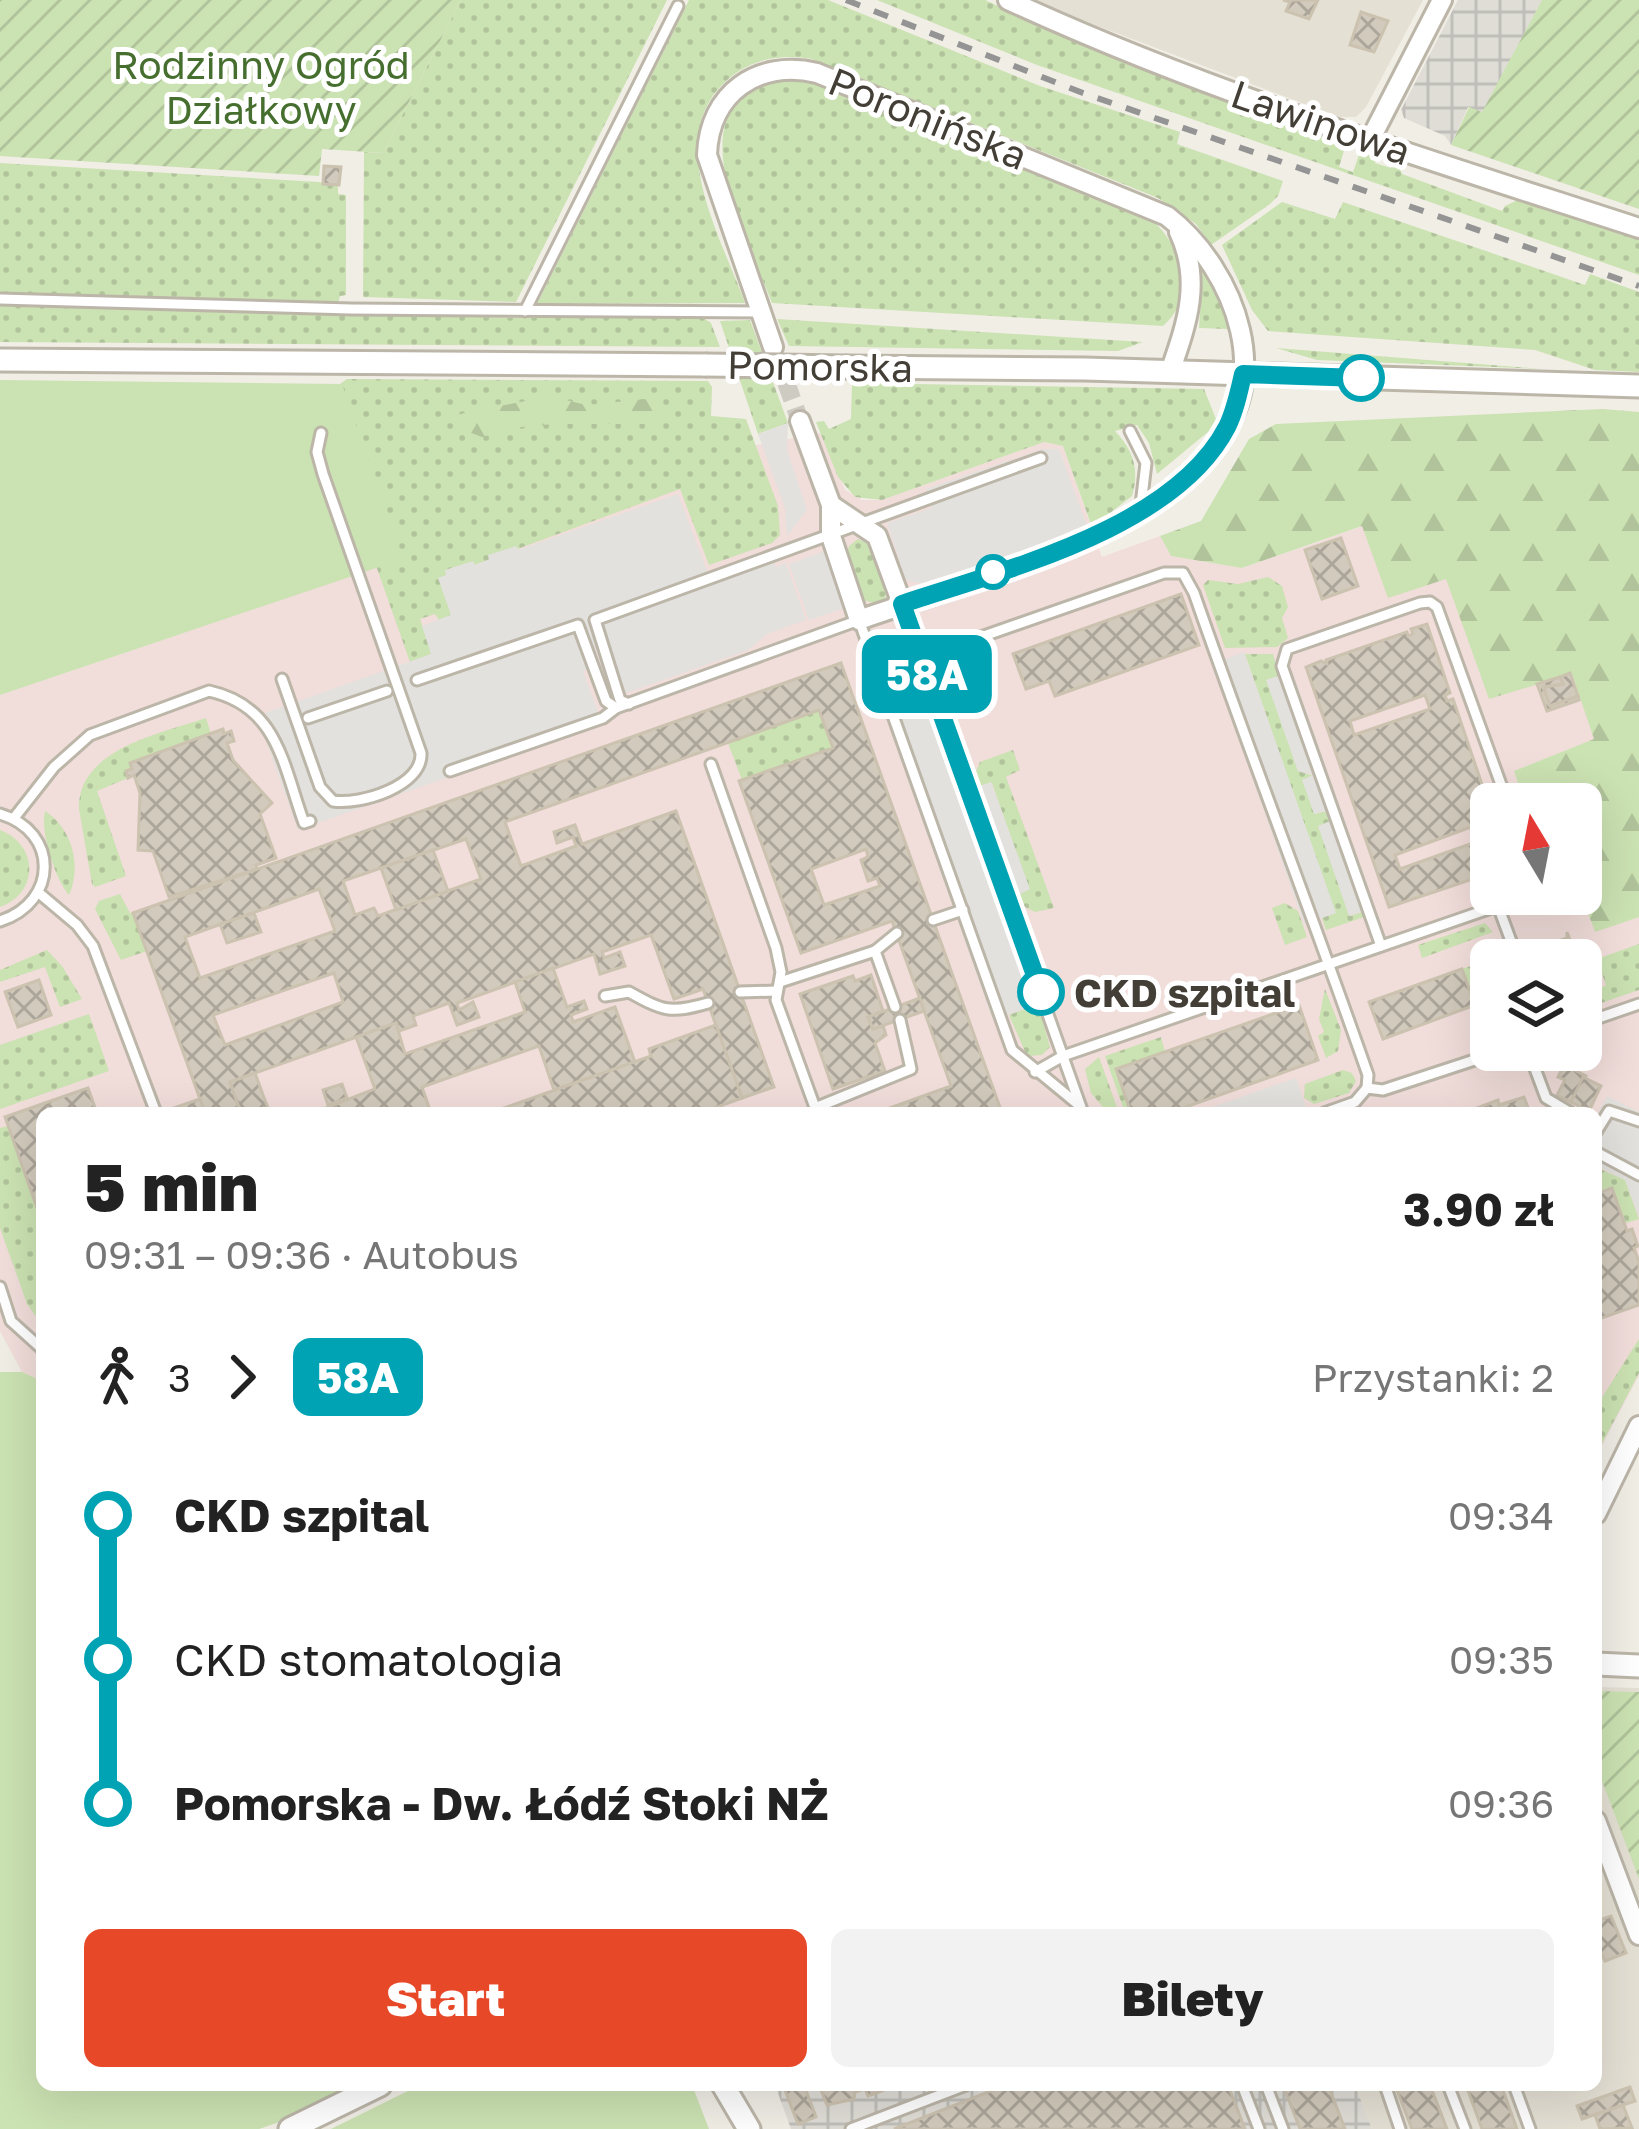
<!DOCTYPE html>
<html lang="pl">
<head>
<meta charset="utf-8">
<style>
	:root { --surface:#fff; --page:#f2f2f2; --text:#222; --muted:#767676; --accent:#e64828 }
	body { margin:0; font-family:"Golos Text",sans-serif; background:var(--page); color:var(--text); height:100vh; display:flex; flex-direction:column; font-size:45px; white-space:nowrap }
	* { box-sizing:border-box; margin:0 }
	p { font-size:39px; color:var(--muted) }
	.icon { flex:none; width:66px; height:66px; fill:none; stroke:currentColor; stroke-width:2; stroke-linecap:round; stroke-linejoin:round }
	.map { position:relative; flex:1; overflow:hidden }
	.sheet { position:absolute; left:36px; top:1107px; width:1566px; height:984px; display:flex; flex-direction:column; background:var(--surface); border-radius:18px; box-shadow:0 12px 48px #0002 }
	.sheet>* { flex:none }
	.badge { padding:0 24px; border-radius:18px; font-size:42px; line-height:78px }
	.needle { width:78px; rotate:350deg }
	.buttons { position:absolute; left:1470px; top:783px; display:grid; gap:24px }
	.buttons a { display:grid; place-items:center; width:132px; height:132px; border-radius:18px; background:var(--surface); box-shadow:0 12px 48px #0002; font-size:60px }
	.map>.badge { position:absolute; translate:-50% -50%; box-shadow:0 0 0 6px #fff }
	.legs { display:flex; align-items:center; gap:18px; height:132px; padding:0 48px; font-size:39px }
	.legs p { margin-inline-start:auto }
	.overview { display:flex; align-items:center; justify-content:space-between; height:204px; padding:0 48px }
	h1 { font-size:66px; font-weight:800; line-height:90px }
	.primary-button { display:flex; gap:24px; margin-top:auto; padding:24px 48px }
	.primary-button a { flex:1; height:138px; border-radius:18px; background:var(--accent); color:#fff; font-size:48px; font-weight:800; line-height:138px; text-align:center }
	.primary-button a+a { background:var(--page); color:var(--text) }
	ul { padding:0 48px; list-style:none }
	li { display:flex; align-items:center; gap:42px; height:144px; font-size:45px }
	li i { display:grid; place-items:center; width:18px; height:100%; margin:0 15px; background:currentColor }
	li i::after { content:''; width:30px; height:30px; margin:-15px; border:9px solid; border-radius:50%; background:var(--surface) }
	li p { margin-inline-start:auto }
	li:first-child i { background:linear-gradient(#0000 50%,currentColor 0) }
	li:last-child i { background:linear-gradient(currentColor 50%,#0000 0) }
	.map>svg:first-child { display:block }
	.residential { fill:#e5e0d4 }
	.industrial { fill:url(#industrial-grid) }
	.medical { fill:#f1ddda; fill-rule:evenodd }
	.grass { fill:url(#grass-dots) }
	.forest { fill:url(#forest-firs) }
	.park { fill:#cbe2b2 }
	.garden { fill:url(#garden-furrows) }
	.parking { fill:#e2e1dd }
	.building { fill:url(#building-cross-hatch); stroke:#ccc2b0; stroke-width:3; fill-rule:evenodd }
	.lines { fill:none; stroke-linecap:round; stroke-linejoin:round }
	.minor-tunnel { stroke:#cecbc3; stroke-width:18; stroke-dasharray:18 9; stroke-linecap:butt }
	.service-casing { stroke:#bcb6a9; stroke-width:15 }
	.minor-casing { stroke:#bcb6a9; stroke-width:24 }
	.tertiary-casing { stroke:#bcb6a9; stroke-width:27 }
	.service { stroke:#fff; stroke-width:9 }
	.minor { stroke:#fff; stroke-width:18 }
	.tertiary { stroke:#fff; stroke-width:21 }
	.rail { stroke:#949494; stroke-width:6; stroke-dasharray:15 15; stroke-linecap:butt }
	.tertiary-bridge-casing { stroke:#bcb6a9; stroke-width:27; stroke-linecap:butt }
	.tertiary-bridge { stroke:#fff; stroke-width:21 }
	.line-1-casing { stroke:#fff; stroke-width:27 }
	.line-1 { stroke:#00a3b4; stroke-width:18 }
	.stop-1-dot { fill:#fff; stroke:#00a3b4; stroke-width:6 }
	.labels { text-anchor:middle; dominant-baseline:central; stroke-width:10; stroke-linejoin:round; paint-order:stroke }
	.park-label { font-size:39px; fill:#466f2f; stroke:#fff }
	.street-label { font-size:39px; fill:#433e36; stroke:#fff }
	.stop-label { font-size:39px; font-weight:bold; fill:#433e36; stroke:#fff; text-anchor:start }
</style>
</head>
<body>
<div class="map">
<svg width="1639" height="2129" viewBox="0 0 1639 2129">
	<defs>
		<pattern id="industrial-grid" width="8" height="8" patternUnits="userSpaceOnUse" patternTransform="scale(3)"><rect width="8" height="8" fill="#e0ddd7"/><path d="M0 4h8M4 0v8" fill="none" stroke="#c1bfb9"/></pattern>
		<pattern id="grass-dots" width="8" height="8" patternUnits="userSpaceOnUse" patternTransform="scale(3)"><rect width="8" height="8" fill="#cbe2b2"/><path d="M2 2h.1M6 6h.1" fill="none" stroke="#b0c39a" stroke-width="1.8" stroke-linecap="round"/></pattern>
		<pattern id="forest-firs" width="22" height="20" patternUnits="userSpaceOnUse" patternTransform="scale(3)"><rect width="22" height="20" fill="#cbe2b2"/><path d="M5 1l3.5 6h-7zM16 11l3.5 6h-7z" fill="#b0c39a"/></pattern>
		<pattern id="garden-furrows" width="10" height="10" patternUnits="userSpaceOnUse" patternTransform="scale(3)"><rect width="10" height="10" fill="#cbe2b2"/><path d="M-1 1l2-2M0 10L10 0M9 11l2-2" fill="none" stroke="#b0c39a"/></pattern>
		<pattern id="building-cross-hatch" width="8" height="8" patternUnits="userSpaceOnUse" patternTransform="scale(3)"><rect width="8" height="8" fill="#d2cabc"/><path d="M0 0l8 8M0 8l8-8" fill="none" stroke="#aca59a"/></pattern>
	</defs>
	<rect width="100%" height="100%" fill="#f1eee6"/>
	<!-- residential -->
	<g class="residential">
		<polygon points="1029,0 1423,0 1366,107 1356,117 1339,117"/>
		<polygon points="1596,1687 1639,1688 1639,2129 1372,2129 1355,2085 1596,2085"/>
	</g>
	<!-- industrial -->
	<g class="industrial">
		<polygon points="1458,0 1542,0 1482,113 1468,107 1451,145 1445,136 1404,118 1401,110"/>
		<polygon points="775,2085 1355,2085 1372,2129 791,2129"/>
	</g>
	<!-- medical -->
	<path class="medical" d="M821 433 845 490 862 500H882L1044 442 1063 446 1102 557 1160 536 1171 556 1243 568 1363 526 1446 578 1489 698 1572 673 1595 739 1514 771 1525 804H1491V894H1581L1596 931 1639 917V1375L1596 1457V1113H42V1381L22 1372 0 1331V695L714 453ZM1491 960H1581V1050H1491Z"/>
	<!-- grass -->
	<g class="grass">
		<polygon points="461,0 667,0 516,302 363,297 364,152 383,153"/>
		<path d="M689 0H828L1040 86 1180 132 1177 144 1283 181 1278 196 1270 204 1211 245 1196 224 1158 198 812 59C783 54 755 58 732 76 659 133 721 236 745 303L537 304Z"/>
		<polygon points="877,0 985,0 1050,30 1347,141 1339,167 1353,172 1360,152 1376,158 1375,163 1391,168 1394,164 1398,165 1402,174 1502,211 1505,206 1520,199 1639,237 1639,275 1037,65"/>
		<path d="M790 80 817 85 1156 224C1184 251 1196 298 1163 326L772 303C747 237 665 93 790 80Z"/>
		<polygon points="0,163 319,182 338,186 338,194 346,195 346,295 340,296 338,303 321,304 0,294"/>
		<polygon points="1282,202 1335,219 1343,202 1585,285 1590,274 1639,292 1639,372 1595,370 1535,350 1268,331 1252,310 1222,245"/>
		<polygon points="1199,261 1223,310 1228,329 1199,328 1202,286"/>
		<polygon points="0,305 523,318 700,316 711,323 720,347 0,342"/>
		<polygon points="777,319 1143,342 1118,351 789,346"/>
		<polygon points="750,320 788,423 758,434 720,321"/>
		<polygon points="1276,348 1543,369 1317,360"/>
		<polygon points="347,379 708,381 712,387 711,416 746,419 778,506 780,535 772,543 709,565 680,489 447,575 451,615 439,620 435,614 420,619 432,654 410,662 338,458 333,389"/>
		<path d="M852 383 1204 389 1216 419 1209 431 1157 474 1149 443 1137 425 1115 431C1133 450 1140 469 1132 496L1092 527 1063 446 1044 442 882 500 855 497 838 477 816 422 824 421 829 429 851 419Z"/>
		<polygon points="858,539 873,546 888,588 885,599 877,604 863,600 846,556 849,546"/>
		<polygon points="1268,577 1282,586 1288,607 1282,618 1288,638 1277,647 1225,648 1203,585 1208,580 1238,584"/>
		<polygon points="1245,654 1273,654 1279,676 1267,680 1298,771 1314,776 1314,814 1327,811 1331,822 1319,826 1350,916 1362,912 1364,917 1326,930 1322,918 1335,913"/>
		<polygon points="819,710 833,748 742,780 728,743"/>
		<path d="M206 718 211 734 126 771 128 778 97 791 126 876 95 887 92 884 79 809C77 749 162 733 206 718Z"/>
		<polygon points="1013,750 1020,770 1006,777 1054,908 1035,912 1021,905 1016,895 1029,889 992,783 976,787 973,778 980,762"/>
		<path d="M45 811C72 828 82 866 69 895 55 879 40 832 45 811Z"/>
		<path d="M0 830C39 845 39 893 0 907Z"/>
		<polygon points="120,894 130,913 133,913 147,951 121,960 95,909 99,901"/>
		<polygon points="1285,903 1298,911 1307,937 1285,945 1272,908"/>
		<polygon points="1485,923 1493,932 1422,958 1418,945"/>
		<polygon points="1639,944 1639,990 1581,1010 1581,1000 1606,985 1597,959"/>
		<polygon points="47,950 62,966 82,999 60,1007 45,967 0,982 0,970"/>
		<polygon points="1493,958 1501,960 1491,960 1491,999 1475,1005 1462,969"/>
		<polygon points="1325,989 1341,1030 1338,1051 1326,1058 1318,1036 1324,1032 1319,1019"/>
		<polygon points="1038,1004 1050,1047 1042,1055 1027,1056 1009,1015"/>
		<polygon points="89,1014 109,1071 0,1109 0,1045"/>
		<polygon points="1161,1037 1165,1052 1116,1070 1131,1113 1125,1113 1105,1056"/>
		<polygon points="1099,1057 1119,1113 1108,1113 1091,1093 1085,1069"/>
		<polygon points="1343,1070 1352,1073 1356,1081 1349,1093 1314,1104 1304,1098 1305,1084"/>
		<polygon points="8,1126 42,1222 42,1325 27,1304 0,1228 0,1128"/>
		<polygon points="1596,1167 1625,1180 1639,1219 1626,1223 1612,1187 1596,1192"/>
		<polygon points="1639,1339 1639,1373 1596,1455 1596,1407"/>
	</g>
	<!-- forest -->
	<g class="forest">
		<polygon points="550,396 586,405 646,399 662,408 662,415 646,424 553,424 512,428 482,437 464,430 456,415"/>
		<polygon points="1603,409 1639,412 1639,917 1595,932 1581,894 1581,804 1525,804 1514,771 1594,739 1572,674 1489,699 1446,579 1388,598 1362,526 1242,568 1171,556 1160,536 1201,521 1249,439 1276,424"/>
	</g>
	<!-- park -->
	<g class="park">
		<polygon points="0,380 342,384 403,559 0,695"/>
		<polygon points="0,1372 22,1372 42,1381 42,2085 355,2085 285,2120 259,2129 0,2129"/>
		<polygon points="420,2085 692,2085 709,2129 331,2129"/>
	</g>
	<!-- garden -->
	<g class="garden">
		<polygon points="0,0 461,0 383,153 322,149 319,176 0,156"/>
		<polygon points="1542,0 1639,0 1639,209 1451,145 1469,107 1482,112"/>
		<polygon points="1596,1691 1639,1692 1639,1879 1596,1765"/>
	</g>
	<!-- parking -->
	<g class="parking">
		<polygon points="788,423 787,450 807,510 787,536 785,508 758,434"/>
		<polygon points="1043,449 1059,449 1088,529 928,585 906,580 887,523 932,508 926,489"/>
		<polygon points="678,494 707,571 770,551 776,567 786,563 806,620 767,634 748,650 626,693 607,640 594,644 600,664 583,671 602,723 298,830 257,716 431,654 422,626 451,615 438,578 446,575 445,570 473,561 475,565 489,560 488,555 516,546 518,550"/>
		<polygon points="828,550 848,607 809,620 789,564"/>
		<polygon points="925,647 976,787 991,782 1030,889 1016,896 1053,999 993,1020 868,667"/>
		<polygon points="1244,652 1336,913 1304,924 1212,664"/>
		<polygon points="1292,671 1375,907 1349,916 1318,826 1330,821 1326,811 1314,814 1302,780 1313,775 1298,771 1266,680"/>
		<polygon points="1296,1078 1308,1113 1195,1113"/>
		<polygon points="1607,1096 1639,1112 1639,1217 1625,1180 1596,1165 1596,1117"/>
	</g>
	<!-- building -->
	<g class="building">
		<polygon points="1283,0 1318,0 1309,19 1286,11 1290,2"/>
		<polygon points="1361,12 1388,21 1374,52 1350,45"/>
		<polygon points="324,166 341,167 339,185 323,184"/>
		<polygon points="1341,538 1358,586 1322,599 1305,550"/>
		<polygon points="1181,594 1199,645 1055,696 1049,681 1026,689 1013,654"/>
		<path d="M1427 624 1450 693 1445 695 1447 701 1453 699 1491 811V873L1389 907 1306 667 1321 661 1327 664 1326 660 1407 632 1408 636 1413 634 1411 629ZM1425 695 1430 709 1354 735 1350 721ZM1471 827 1476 842 1400 869 1395 855Z"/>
		<path d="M841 663 1002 1113H876L951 1086 892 921 801 953 739 781 833 748 819 710 505 822 521 866 576 846 573 837 557 843 554 832 575 825 582 844 676 811 774 1087 742 1098 703 989 674 999 651 935 602 952 604 958 620 952 625 966 600 974 594 954 457 1003 459 1010 473 1002 479 1017 457 1025 449 1003 413 1016 416 1025 399 1031 396 1023 230 1082 241 1113H205L133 913ZM466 839 481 879 378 916 374 908 355 915 343 881ZM866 849 868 857 861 860 868 881 877 878 880 886 824 905 811 869ZM319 889 335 931 200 978 185 937ZM334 973 343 1002 225 1045 213 1015Z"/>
		<polygon points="1570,673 1578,696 1550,706 1543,687 1563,684 1560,677"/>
		<polygon points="1560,677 1563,684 1543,687 1550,706 1578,696 1579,700 1547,711 1537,684"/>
		<polygon points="223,729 224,734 231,731 234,741 227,743 233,760 272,803 260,814 276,858 256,865 257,869 169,897 153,851 138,850 140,793 134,775 128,778 126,771 132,769 130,763"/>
		<polygon points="433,850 448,891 396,910 381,868"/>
		<polygon points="254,913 261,932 227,943 220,924"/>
		<polygon points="1567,932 1577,960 1544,960 1538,943 1541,947 1567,938"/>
		<polygon points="553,968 567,1007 584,1001 587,1009 571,1015 573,1022 615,1007 635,1062 554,1090 539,1046 422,1087 431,1113 313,1113 375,1089 356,1037 396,1023 405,1054 525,1012 515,982"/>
		<polygon points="1462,969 1475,1005 1383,1039 1369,1002"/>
		<polygon points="871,975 883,1011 868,1017 873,1029 883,1025 886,1035 875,1043 885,1071 833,1089 800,994 853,976 855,981"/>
		<polygon points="39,980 51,1015 18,1027 5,992"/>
		<polygon points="920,998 924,1011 873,1029 868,1017"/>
		<polygon points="1299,1005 1318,1060 1169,1113 1131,1113 1116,1069"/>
		<polygon points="716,1025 742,1098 701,1113 490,1113 651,1056 649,1049"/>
		<polygon points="1564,1065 1586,1076 1571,1102 1557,1095 1565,1080 1558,1077"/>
		<polygon points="255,1073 263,1095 270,1113 241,1113 230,1082"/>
		<polygon points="1583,1077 1601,1086 1589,1111 1571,1102"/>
		<polygon points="342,1084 347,1098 328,1105 323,1090"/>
		<polygon points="88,1088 97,1113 42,1113 42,1222 5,1117"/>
		<polygon points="1524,1097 1530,1113 1464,1113 1498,1100 1499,1105"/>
		<polygon points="200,1099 205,1113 169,1113 168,1110"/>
		<polygon points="1612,1188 1627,1231 1632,1229 1638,1246 1634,1248 1639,1262 1639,1305 1596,1320 1596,1194"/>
		<polygon points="1611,1916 1626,1953 1605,1961 1596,1941 1596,1921"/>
		<polygon points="783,2085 804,2085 816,2117 798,2124"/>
		<polygon points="819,2085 897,2085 868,2096 865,2089 855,2092 854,2099 827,2105"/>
		<polygon points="1006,2085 1228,2085 1245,2129 894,2129"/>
		<polygon points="1283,2085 1328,2085 1345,2129 1300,2129"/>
		<polygon points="1395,2085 1430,2085 1447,2129 1412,2129"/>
		<polygon points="1466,2085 1501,2085 1517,2129 1482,2129"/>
		<polygon points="1630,2087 1635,2101 1582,2119 1577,2106"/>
		<polygon points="1623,2105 1632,2128 1600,2129 1595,2115"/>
	</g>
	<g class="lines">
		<!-- minor-tunnel -->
		<polyline class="minor-tunnel" points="777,357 800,421"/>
		<!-- service casing -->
		<g class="service-casing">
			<g id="service">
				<polyline points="0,299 351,309 762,312"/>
				<polyline points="525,311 678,6"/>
				<polyline points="1130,431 1146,463 1141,505"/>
				<polyline points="902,604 1083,1113"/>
				<path d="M921 658 1164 573H1183L1194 593C1250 754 1312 914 1368 1075L1367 1088"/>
				<path d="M282 679 320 787 333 801C361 805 423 786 421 753L323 474 317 452 321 433"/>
				<polyline points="417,680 578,625 606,701 616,708"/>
				<polyline points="629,704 620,700 595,620 1041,458"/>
				<polyline points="308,718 387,691"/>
				<polyline points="711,764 776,948 781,972 776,1000 817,1113"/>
				<polyline points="450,771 603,718 616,708 859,620 1012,1050 1080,1106"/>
				<path d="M0 814C59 831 59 902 0 921"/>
				<path d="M14 818 54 767 90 735 209 691C278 706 283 765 304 823L310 821"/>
				<polyline points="39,893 77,925 93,946 156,1113"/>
				<polyline points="1498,906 1518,960"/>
				<polyline points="933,920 963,910"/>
				<polyline points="1381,946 1282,666 1287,649 1420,603 1430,602 1437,607 1508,804"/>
				<polyline points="875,951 897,933"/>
				<polyline points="780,982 875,951 895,1007"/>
				<polyline points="740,992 776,991"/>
				<path d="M605 996 629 992C663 1011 670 1014 708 1003"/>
				<polyline points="1581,1024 1639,1004"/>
				<polyline points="1528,1050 1546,1098 1571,1113"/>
				<polyline points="1035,1072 1063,1056 1532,894"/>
				<polyline points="815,1108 911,1069 900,1020"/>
				<polyline points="1324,1113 1355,1102 1367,1088 1383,1090 1505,1050"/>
				<polyline points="1596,1132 1609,1111 1639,1121"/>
				<polyline points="1596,1152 1639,1175"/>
				<polyline points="0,1287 11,1321 42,1349"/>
				<polyline points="1242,2085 1259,2129"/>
				<polyline points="1266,2085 1283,2129"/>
				<polyline points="1385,2085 1400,2129"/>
				<polyline points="1448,2085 1465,2129"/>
				<polyline points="1514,2085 1530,2129"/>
				<polyline points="851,2129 966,2085"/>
			</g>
		</g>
		<!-- minor casing -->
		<g class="minor-casing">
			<g id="minor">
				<path d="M1008 0C1211 94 1427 159 1639 228"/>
				<polyline points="1370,140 1442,0"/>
				<path d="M773 347 707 155C709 93 758 59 817 73L1167 216C1202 243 1230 286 1240 330 1283 512 979 576 859 620L831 536V505L800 421"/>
				<path d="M1170 372C1187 323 1202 281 1179 232"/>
				<polyline points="831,505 877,536 902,604"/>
				<polyline points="1596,1514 1639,1426"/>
				<polyline points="1596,1821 1639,1935"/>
			</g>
		</g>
		<!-- tertiary casing -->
		<g class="tertiary-casing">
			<g id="tertiary">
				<polyline points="0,360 705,365"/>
				<polyline points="847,367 1085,369 1639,386"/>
				<polyline points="1596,1664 1639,1666"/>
				<polyline points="723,2085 749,2129"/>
				<polyline points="290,2129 380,2085"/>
			</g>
		</g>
		<!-- service -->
		<use href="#service" class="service"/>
		<!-- minor -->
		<use href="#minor" class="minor"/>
		<!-- tertiary -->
		<use href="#tertiary" class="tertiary"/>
		<!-- rail -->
		<polyline class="rail" points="846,0 1083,93 1639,286"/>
		<!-- tertiary-bridge casing -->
		<g class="tertiary-bridge-casing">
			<polyline id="tertiary-bridge" points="705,365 847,367"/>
		</g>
		<!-- tertiary-bridge -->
		<use href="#tertiary-bridge" class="tertiary-bridge"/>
	</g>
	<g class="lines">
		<!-- line-1 casing -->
		<g class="line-1-casing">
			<path id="line-1" d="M1041 992 902 604C1003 570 1174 529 1227 427 1235 411 1239 392 1243 374L1361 378"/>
		</g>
		<!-- line-1 -->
		<use href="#line-1" class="line-1"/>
	</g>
	<!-- markers -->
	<g class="stop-1-dot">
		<circle cx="1361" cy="378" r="21"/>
		<circle cx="993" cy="572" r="15"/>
		<circle cx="1041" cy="992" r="21"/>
	</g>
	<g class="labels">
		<!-- park labels -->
		<g class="park-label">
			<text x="261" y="64">Rodzinny Ogród<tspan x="261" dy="45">Działkowy</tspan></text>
		</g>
		<!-- street labels -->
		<g class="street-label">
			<text transform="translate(928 118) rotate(22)">Poronińska</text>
			<text transform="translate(1321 122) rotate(19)">Lawinowa</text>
			<text transform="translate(820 366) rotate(1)">Pomorska</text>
		</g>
		<!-- stop labels -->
		<g class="stop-label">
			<text x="1074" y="992">CKD szpital</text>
		</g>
	</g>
</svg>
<div class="buttons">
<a><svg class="needle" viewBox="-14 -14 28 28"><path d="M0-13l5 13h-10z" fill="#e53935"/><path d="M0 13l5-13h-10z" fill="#767676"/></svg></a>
<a><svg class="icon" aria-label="layers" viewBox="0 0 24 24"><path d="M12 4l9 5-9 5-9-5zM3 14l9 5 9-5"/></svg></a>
</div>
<b class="badge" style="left:927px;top:674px;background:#00a3b4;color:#fff">58A</b>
<section class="sheet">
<div class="overview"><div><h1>5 min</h1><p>09:31 – 09:36 · Autobus</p></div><b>3.90 zł</b></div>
<div class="legs"><svg class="icon" aria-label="walk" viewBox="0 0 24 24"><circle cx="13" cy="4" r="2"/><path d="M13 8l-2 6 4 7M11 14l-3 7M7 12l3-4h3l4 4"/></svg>3<svg class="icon" aria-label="forward" viewBox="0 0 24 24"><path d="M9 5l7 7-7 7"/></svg><b class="badge" style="background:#00a3b4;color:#fff">58A</b><p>Przystanki: 2</p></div>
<ul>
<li><i style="color:#00a3b4"></i><b>CKD szpital</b><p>09:34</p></li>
<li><i style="color:#00a3b4"></i><span>CKD stomatologia</span><p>09:35</p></li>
<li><i style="color:#00a3b4"></i><b>Pomorska - Dw. Łódź Stoki NŻ</b><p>09:36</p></li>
</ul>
<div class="primary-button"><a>Start</a><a>Bilety</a></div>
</section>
</div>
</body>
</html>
